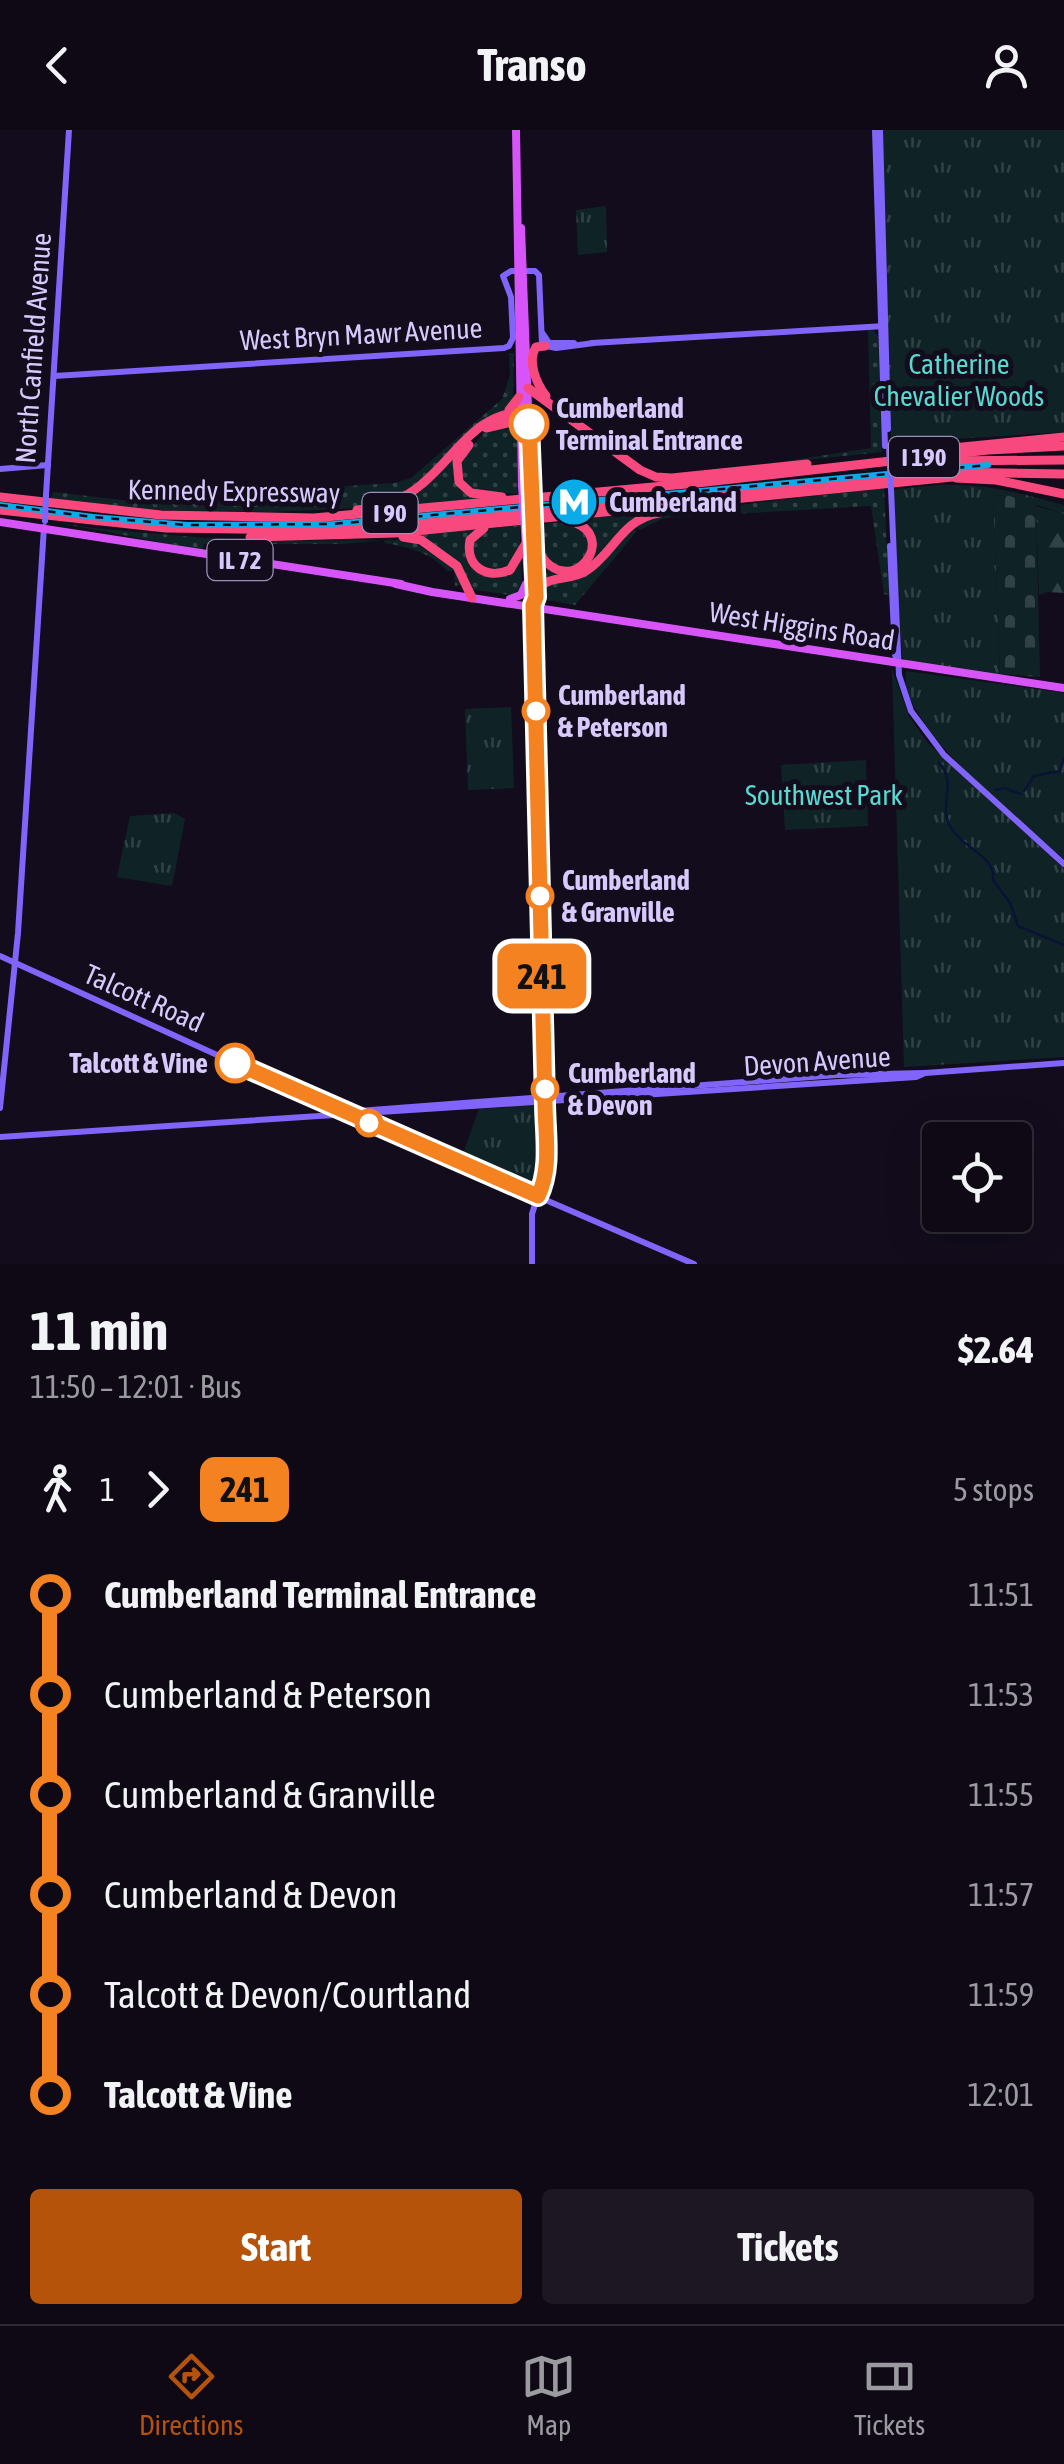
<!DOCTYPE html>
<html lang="en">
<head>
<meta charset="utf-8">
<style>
	:root { --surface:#0e0915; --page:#1c1722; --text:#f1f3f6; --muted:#9b9aa0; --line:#2e2a34; --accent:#b45309 }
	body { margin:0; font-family:"Asap Condensed",sans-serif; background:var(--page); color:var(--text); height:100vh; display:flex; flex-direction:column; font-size:38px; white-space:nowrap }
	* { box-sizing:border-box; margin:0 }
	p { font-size:32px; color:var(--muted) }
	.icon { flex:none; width:55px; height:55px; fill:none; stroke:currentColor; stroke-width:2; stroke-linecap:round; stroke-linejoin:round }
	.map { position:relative; height:1134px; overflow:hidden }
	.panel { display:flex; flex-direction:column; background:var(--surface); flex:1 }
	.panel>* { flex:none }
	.badge { padding:0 20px; border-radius:15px; font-size:35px; line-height:65px }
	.controls { position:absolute; left:922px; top:992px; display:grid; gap:20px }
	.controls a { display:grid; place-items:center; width:110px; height:110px; border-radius:10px; background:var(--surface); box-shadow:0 10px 40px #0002,0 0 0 2px var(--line); font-size:50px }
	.map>.badge { position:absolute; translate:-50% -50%; box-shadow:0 0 0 5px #fff }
	.legs { display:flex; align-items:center; gap:15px; height:110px; padding:0 30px; font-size:32px }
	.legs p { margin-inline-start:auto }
	.head { display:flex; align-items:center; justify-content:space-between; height:170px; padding:0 30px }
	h1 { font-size:55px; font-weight:700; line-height:75px }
	.action { display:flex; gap:20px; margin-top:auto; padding:20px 30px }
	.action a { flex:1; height:115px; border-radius:10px; background:var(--accent); color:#fff; font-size:40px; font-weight:700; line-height:115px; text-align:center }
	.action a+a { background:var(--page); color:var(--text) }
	ul { padding:0 30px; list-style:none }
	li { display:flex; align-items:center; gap:35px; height:100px; font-size:38px }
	li i { display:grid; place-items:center; width:15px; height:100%; margin:0 12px; background:currentColor }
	li i::after { content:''; width:25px; height:25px; margin:-12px; border:8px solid; border-radius:50%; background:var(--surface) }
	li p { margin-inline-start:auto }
	li:first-child i { background:linear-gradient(#0000 50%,currentColor 0) }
	li:last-child i { background:linear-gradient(currentColor 50%,#0000 0) }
	header { display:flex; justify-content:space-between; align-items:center; height:130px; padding:0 30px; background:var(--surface); font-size:45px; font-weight:700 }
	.dock { display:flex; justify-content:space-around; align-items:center; height:140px; border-top:2px solid var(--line); background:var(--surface); font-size:28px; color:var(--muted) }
	.dock a { display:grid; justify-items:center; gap:5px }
	.dock .current { color:var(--accent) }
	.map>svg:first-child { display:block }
	.grass { fill:url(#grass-dots) }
	.forest { fill:url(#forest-firs) }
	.cemetery { fill:url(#cemetery-stones) }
	.park { fill:url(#park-tufts) }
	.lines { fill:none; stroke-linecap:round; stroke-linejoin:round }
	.stream { stroke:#0a1337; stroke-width:2.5 }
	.secondary { stroke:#8164f9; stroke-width:6 }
	.primary { stroke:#d755f8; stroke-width:8 }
	.highway { stroke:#f8497f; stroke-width:9 }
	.rail-casing { stroke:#09ace9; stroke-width:6 }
	.rail { stroke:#120c1c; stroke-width:2.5; stroke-dasharray:8; stroke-linecap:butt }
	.secondary-bridge { stroke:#8164f9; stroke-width:6 }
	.primary-bridge { stroke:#d755f8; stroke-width:8 }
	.line-1-casing { stroke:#fff; stroke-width:22 }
	.line-1 { stroke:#f58220; stroke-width:15 }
	.stop-1-dot { fill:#fff; stroke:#f58220; stroke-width:5 }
	.labels { text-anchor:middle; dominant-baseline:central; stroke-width:10; stroke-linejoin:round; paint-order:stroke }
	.shield { fill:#120c1c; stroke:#9d90ba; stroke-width:2.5 }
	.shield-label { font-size:25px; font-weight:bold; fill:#d8c9fd }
	.street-label { font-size:28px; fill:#d8c9fd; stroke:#120c1c }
	.park-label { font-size:28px; fill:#59d9cf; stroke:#120c1c }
	.stop-label { font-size:28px; font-weight:bold; fill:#d8c9fd; stroke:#120c1c; text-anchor:start }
	.poi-label { font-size:28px; font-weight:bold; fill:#d8c9fd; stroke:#120c1c; text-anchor:start }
</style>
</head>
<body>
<header><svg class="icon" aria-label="back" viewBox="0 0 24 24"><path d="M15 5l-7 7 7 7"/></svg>Transo<svg class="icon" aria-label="person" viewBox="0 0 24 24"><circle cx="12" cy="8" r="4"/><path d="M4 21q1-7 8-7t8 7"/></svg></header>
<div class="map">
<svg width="1064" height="1134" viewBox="0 0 1064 1134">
	<defs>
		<pattern id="grass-dots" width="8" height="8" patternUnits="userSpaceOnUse" patternTransform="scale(2.5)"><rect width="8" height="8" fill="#0f2326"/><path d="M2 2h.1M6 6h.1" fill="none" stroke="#314246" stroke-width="1.8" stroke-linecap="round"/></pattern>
		<pattern id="forest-firs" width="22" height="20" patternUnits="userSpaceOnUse" patternTransform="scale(2.5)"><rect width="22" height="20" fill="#0f2326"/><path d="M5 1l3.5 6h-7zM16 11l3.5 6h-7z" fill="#314246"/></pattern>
		<pattern id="cemetery-stones" width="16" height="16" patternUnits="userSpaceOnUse" patternTransform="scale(2.5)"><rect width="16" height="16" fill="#0f2326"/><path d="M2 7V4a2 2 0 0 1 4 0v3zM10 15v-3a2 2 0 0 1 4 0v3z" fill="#314246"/></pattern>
		<pattern id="park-tufts" width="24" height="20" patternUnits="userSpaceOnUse" patternTransform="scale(2.5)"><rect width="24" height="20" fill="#0f2326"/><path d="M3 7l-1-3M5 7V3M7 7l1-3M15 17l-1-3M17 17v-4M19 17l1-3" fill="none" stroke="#314246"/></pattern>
	</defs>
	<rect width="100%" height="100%" fill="#120c1c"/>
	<!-- grass -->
	<g class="grass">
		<polygon points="868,200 873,200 878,206 882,322 767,334 871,318"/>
		<polygon points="509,223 514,223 513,269 506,279 480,292 426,348 396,368 355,378 273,382 160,380 50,370 53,362 123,370 217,373 224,364 394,353 411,348 502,269 510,245"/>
		<polygon points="508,294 517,302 518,364 477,362 462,351 461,329 484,303"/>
		<polygon points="462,317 455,347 483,368 377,379 398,372"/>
		<polygon points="884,358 889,465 884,464 871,376 664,388 639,400 636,396 633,399 637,401 575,475 546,470 541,465 543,455 580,447 629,397 654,385"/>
		<polygon points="649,382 582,441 539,452 537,426 549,439 589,435 595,420 583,393 576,390"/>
		<path d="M49 391 92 398 206 408 283 411 410 410 458 440 462 455 455 456 454 441H447C432 423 407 417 385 413L384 410 343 414H204L202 420Z"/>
		<polygon points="562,392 574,393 588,405 589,424 572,439 549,433 539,413 538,394"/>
		<polygon points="520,395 520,416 512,435 495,443 473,430 472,410 482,400"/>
		<polygon points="478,397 467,411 478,442 514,439 521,430 522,454 518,463 510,465 469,459 464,441 407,404"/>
	</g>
	<!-- forest -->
	<polygon class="forest" points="1036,376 1064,384 1064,463 1048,462 1039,465"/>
	<!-- cemetery -->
	<polygon class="cemetery" points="1007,365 1036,373 1040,547 1000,544 993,366"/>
	<!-- park -->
	<g class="park">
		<polygon points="882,0 1064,0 1064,302 891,313"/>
		<polygon points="606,76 607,122 578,125 576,80"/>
		<path d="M938 355C983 353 1021 363 1064 375V384L1007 365 993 366 1000 548 907 532 902 527 893 363 895 359Z"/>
		<polygon points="892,539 909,586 927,612 1064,739 1064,927 904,937"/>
		<path d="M906 541 1064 563V729C1024 693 897 596 906 541Z"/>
		<polygon points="511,577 514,658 468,660 465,579"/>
		<polygon points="866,630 868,696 785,700 781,635"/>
		<polygon points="174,683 185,689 172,756 117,747 130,686"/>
		<polygon points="542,975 543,1036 537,1062 461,1029 479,979"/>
	</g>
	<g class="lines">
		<!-- stream -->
		<g class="stream">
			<path d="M939 633C958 652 938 675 950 696 963 720 996 725 993 750L1010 773 1018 796 1064 815"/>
			<polyline points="996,660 1004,658 1021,664"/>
			<polyline points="1024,661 1034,646 1060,641 1064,628"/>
		</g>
		<!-- secondary -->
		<g class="secondary">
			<polyline points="875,0 885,316"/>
			<polyline points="880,0 888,299"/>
			<polyline points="543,204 549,213 574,213"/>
			<polyline points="592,213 885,196"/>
			<polyline points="54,246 504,218 509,216 513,208 511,167 503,146 511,141 535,141 539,145 542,215 556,218 594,213"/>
			<polyline points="0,339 48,335"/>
			<polyline points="891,359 899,545 911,581 944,625 1064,734"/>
			<polyline points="46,365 69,0"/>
			<polyline points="890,416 895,525 898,532"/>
			<polyline points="0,826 353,987 694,1134"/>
			<polyline points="0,978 18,803 44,397"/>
			<polyline points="358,981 837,945 924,943"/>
			<polyline points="0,1007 916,947 925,943 1064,933"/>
			<polyline points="532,1134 532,1084 546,1039 533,475"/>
		</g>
		<!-- primary -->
		<g class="primary">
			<polyline points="516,0 522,356"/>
			<polyline points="521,98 531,355"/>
			<polyline points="0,392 401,454"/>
			<polyline points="533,400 536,467 533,475"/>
			<polyline points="525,401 529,467 533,475"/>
			<polyline points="396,454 432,462 1064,558"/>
			<polyline points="510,469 521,465 526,454"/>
		</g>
		<!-- highway -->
		<g class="highway">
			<path d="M545 216 536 217C527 231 536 253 546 266"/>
			<polyline points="528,258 640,340 656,347 672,348 807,334"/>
			<polyline points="509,280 519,267"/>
			<polyline points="486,298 512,292 521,304"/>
			<polyline points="469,315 457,331 459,352 471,363 502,367"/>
			<polyline points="922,321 1064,307"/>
			<polyline points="941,331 1064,330"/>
			<polyline points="956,348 996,350 1064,364"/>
			<polyline points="0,367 161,385 314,388 697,353 988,320 1064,316"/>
			<polyline points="0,380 166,398 311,400 414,394 948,342 1064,344"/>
			<path d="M357 380C381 377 404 370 422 354 460 322 474 283 528 281"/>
			<path d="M484 398 470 410C465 436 486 450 510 440L526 413"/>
			<polyline points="250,407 395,403 962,346"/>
			<polyline points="403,407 421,410 457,436 472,468"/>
			<path d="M534 413C566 484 629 400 564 390"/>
			<path d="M536 461C548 444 569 452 586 441 614 423 622 389 659 383"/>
		</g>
		<!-- rail casing -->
		<g class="rail-casing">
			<polyline id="rail" points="0,375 93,387 187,395 333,394 988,335"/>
		</g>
		<!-- rail -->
		<use href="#rail" class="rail"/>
		<!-- secondary-bridge -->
		<g class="secondary-bridge">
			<polyline points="889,316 891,359"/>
			<polyline points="45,391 46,365"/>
		</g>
		<!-- primary-bridge -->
		<g class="primary-bridge">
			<polyline points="531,355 533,400"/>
			<polyline points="522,356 525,401"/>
		</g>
	</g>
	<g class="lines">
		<!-- line-1 casing -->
		<g class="line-1-casing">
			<path id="line-1" d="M235 933 538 1066C552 1038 545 1003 545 972L533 475 536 467 529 294"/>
		</g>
		<!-- line-1 -->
		<use href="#line-1" class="line-1"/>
	</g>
	<!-- icons -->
	<defs>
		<g id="metro-disc" transform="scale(2.5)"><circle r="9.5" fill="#09ace9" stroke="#120c1c"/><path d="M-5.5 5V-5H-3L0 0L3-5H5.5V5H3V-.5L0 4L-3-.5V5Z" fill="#fff"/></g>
	</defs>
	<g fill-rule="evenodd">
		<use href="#metro-disc" x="574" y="372"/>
	</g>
	<!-- markers -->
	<g class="stop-1-dot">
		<circle cx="529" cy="294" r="18"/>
		<circle cx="536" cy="581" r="12"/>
		<circle cx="540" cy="766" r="12"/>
		<circle cx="235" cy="933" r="18"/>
		<circle cx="545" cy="959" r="12"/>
		<circle cx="369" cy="993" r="12"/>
	</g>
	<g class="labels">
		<!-- shield labels -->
		<g class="shield">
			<rect x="889" y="307" width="70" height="40" rx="8"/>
			<rect x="362.5" y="363" width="55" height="40" rx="8"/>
			<rect x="207.5" y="410" width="65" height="40" rx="8"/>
		</g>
		<g class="shield-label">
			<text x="924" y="327">I 190</text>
			<text x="390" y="383">I 90</text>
			<text x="240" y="430">IL 72</text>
		</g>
		<!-- street labels -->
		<g class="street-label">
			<text transform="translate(361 204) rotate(-3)">West Bryn Mawr Avenue</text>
			<text transform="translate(33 218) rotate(-86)">North Canfield Avenue</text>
			<text transform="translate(234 361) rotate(1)">Kennedy Expressway</text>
			<text transform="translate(802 496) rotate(9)">West Higgins Road</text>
			<text transform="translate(144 868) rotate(24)">Talcott Road</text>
			<text transform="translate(817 931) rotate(-4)">Devon Avenue</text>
		</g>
		<!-- park labels -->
		<g class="park-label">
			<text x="959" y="234">Catherine<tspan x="959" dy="32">Chevalier Woods</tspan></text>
			<text x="824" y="665">Southwest Park</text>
		</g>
		<!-- stop labels -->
		<g class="stop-label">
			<text x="556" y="278">Cumberland<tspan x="556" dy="32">Terminal Entrance</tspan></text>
			<text x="558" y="565">Cumberland<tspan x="558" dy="32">&amp; Peterson</tspan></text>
			<text x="562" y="750">Cumberland<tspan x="562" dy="32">&amp; Granville</tspan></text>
			<text x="208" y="933" text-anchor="end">Talcott &amp; Vine</text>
			<text x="568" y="943">Cumberland<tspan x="568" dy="32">&amp; Devon</tspan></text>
		</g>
		<!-- poi labels -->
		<g class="poi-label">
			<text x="609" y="372">Cumberland</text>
		</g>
	</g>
</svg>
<div class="controls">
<a><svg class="icon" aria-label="locate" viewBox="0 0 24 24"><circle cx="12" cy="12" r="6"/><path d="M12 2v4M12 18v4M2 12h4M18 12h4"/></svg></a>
</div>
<b class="badge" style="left:542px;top:846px;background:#f58220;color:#111">241</b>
</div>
<section class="panel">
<div class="head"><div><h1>11 min</h1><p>11:50 – 12:01 · Bus</p></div><b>$2.64</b></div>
<div class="legs"><svg class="icon" aria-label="walk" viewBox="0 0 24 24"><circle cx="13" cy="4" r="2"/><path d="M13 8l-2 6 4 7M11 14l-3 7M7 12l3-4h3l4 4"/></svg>1<svg class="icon" aria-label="forward" viewBox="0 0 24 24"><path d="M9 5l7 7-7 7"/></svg><b class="badge" style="background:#f58220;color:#111">241</b><p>5 stops</p></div>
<ul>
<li><i style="color:#f58220"></i><b>Cumberland Terminal Entrance</b><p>11:51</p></li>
<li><i style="color:#f58220"></i><span>Cumberland &amp; Peterson</span><p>11:53</p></li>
<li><i style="color:#f58220"></i><span>Cumberland &amp; Granville</span><p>11:55</p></li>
<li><i style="color:#f58220"></i><span>Cumberland &amp; Devon</span><p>11:57</p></li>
<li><i style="color:#f58220"></i><span>Talcott &amp; Devon/Courtland</span><p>11:59</p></li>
<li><i style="color:#f58220"></i><b>Talcott &amp; Vine</b><p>12:01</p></li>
</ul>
<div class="action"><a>Start</a><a>Tickets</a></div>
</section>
<nav class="dock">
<a class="current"><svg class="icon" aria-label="directions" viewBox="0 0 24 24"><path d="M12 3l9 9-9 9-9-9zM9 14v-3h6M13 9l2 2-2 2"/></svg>Directions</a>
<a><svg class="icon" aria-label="map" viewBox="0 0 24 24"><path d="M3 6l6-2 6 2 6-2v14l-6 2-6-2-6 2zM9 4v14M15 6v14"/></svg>Map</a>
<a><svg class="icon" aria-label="tickets" viewBox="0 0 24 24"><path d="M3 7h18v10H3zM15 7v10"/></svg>Tickets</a>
</nav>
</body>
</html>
